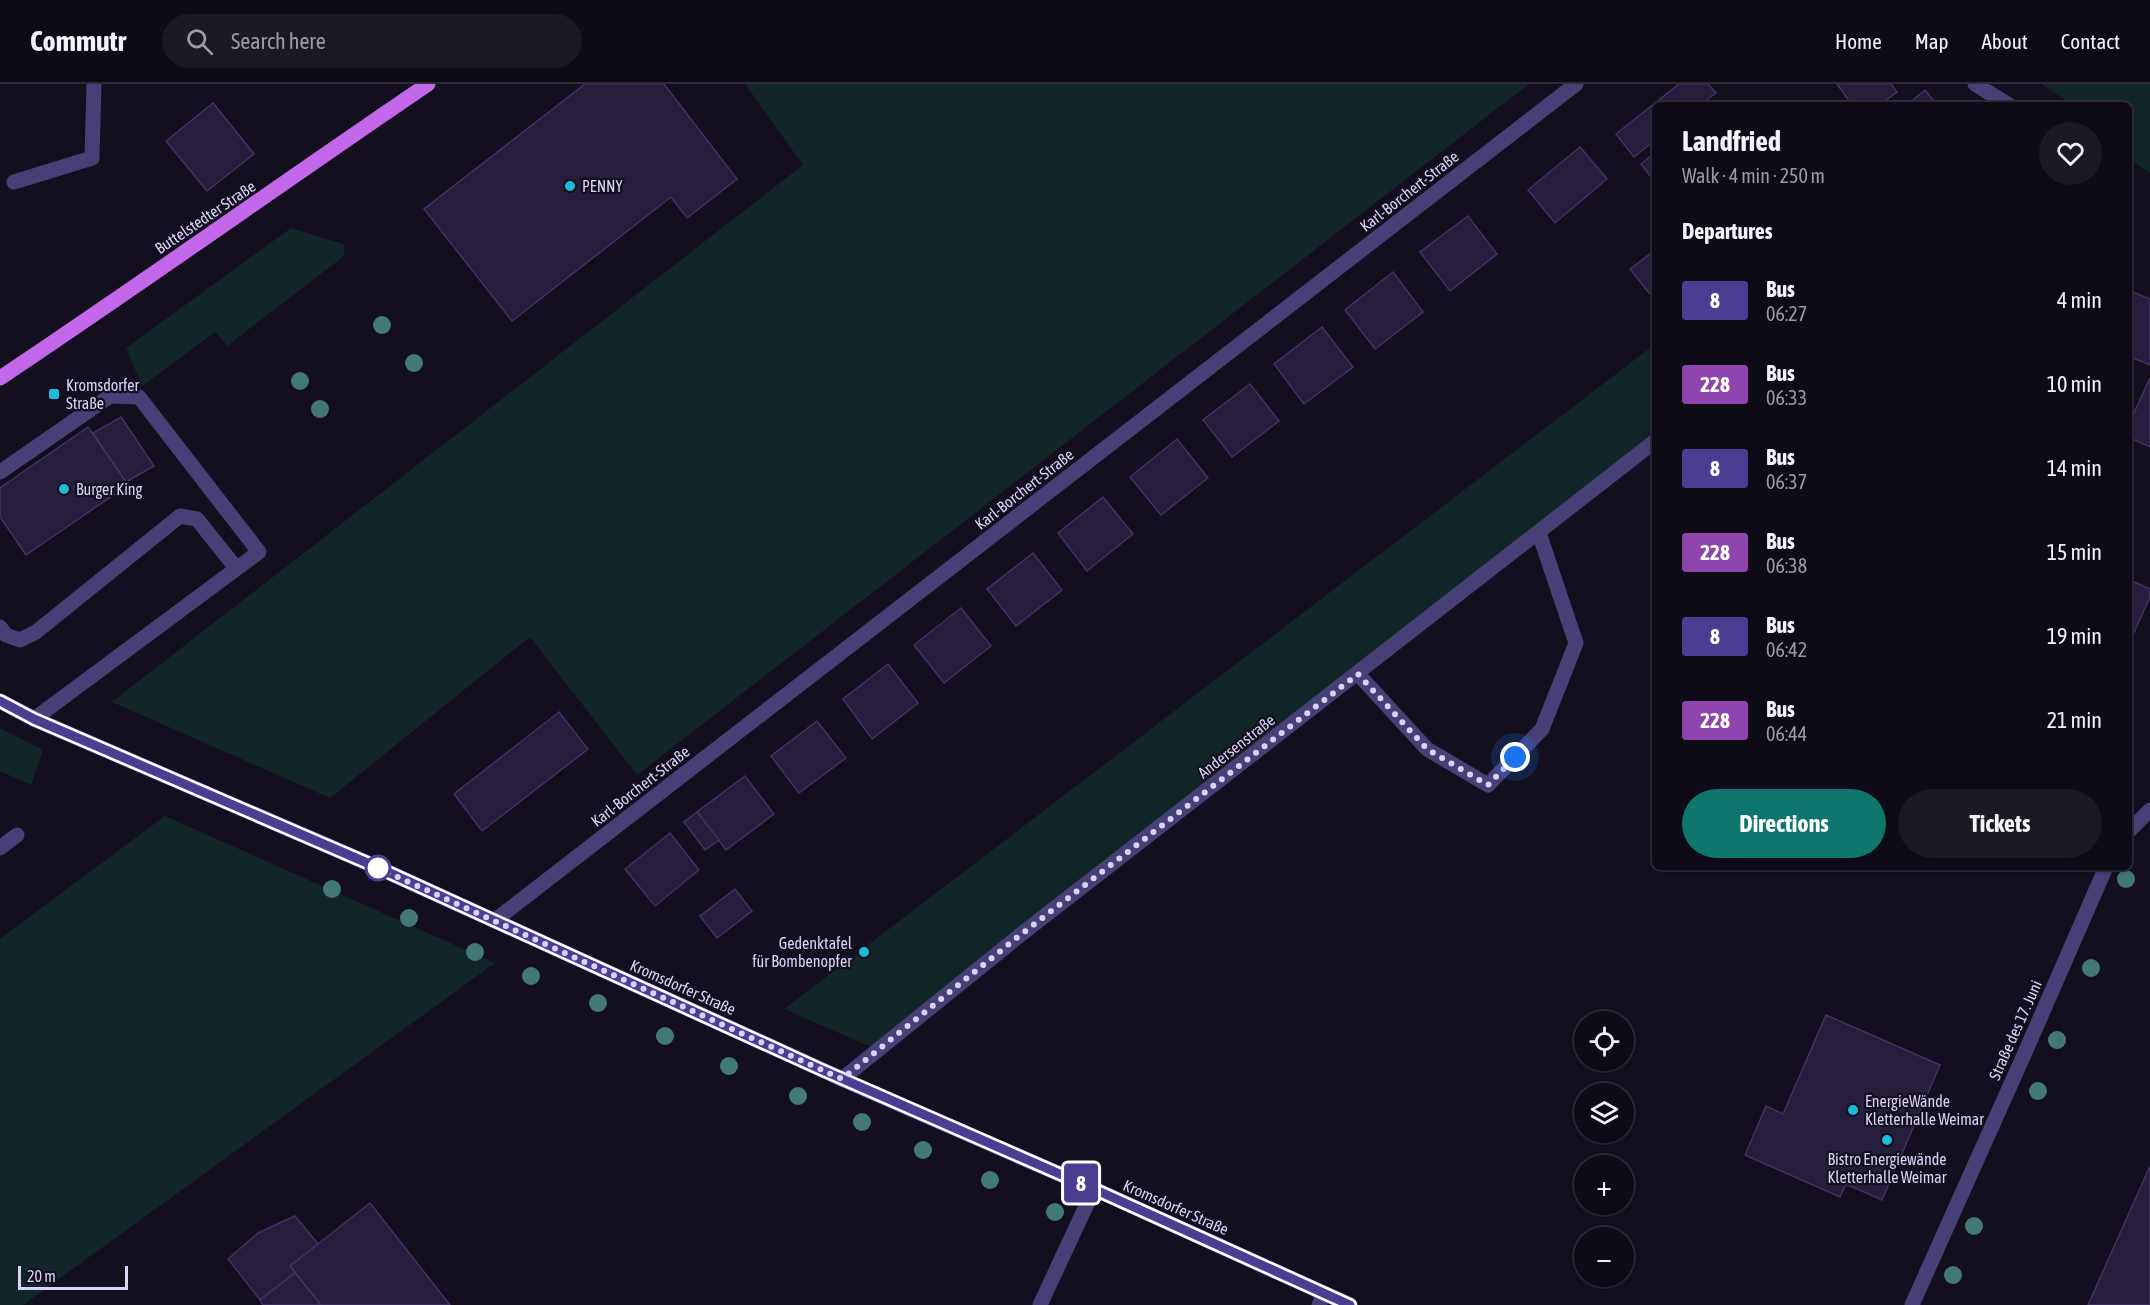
<!DOCTYPE html>
<html lang="en">
<head>
<meta charset="utf-8">
<style>
	:root { --surface:#0e0b16; --page:#1c1923; --text:#f1f3f6; --muted:#9b9ba1; --line:#2e2b35; --accent:#0f766e }
	body { margin:0; font-family:"Asap Condensed",sans-serif; background:var(--page); color:var(--text); height:100vh; display:flex; flex-direction:column; font-size:22px; white-space:nowrap }
	* { box-sizing:border-box; margin:0 }
	p { font-size:20px; color:var(--muted) }
	.icon { flex:none; width:33px; height:33px; fill:none; stroke:currentColor; stroke-width:2; stroke-linecap:round; stroke-linejoin:round }
	.map { position:relative; flex:1; overflow:hidden }
	.details { position:absolute; left:1652px; top:18px; width:480px; height:768px; display:flex; flex-direction:column; background:var(--surface); border-radius:9px; box-shadow:0 2px 4px #0004,0 0 0 2px var(--line) }
	.details>* { flex:none }
	.badge { padding:0 12px; border-radius:4px; font-size:21px; line-height:39px }
	.buttons { position:absolute; left:1574px; top:927px; display:grid; gap:12px }
	.buttons a { display:grid; place-items:center; width:60px; height:60px; border-radius:50%; background:var(--surface); box-shadow:0 2px 4px #0004,0 0 0 2px var(--line); font-size:30px }
	.scale { position:absolute; left:18px; bottom:15px; width:110px; box-sizing:border-box; padding-left:6px; border:3px solid #d9d2f9; border-top:0; font-size:16px; line-height:21px; white-space:nowrap; color:#d9d2f9; -webkit-text-stroke:4px #130f1e; paint-order:stroke }
	.you { position:absolute; width:30px; height:30px; margin:-15px; border:4px solid #fff; border-radius:50%; background:#1a73e8; box-shadow:0 0 0 9px #1a73e833 }
	.map>.badge { position:absolute; translate:-50% -50%; box-shadow:0 0 0 3px #fff }
	h2 { padding:0 30px; font-size:22px; line-height:54px }
	.round { display:grid; place-items:center; flex:none; width:63px; height:63px; border-radius:32px; background:var(--page) }
	.headline { display:flex; align-items:center; justify-content:space-between; height:102px; padding:0 30px }
	h1 { font-size:28px; font-weight:700; line-height:45px }
	.primary-button { display:flex; gap:12px; margin-top:auto; padding:12px 30px }
	.primary-button a { flex:1; height:69px; border-radius:36px; background:var(--accent); color:#fff; font-size:24px; font-weight:700; line-height:69px; text-align:center }
	.primary-button a+a { background:var(--page); color:var(--text) }
	ul { padding:0; list-style:none }
	li { display:flex; align-items:center; gap:18px; height:84px; padding:0 30px }
	li div { flex:1 }
	li b { display:block; font-size:22px }
	li em { font-style:normal }
	li .badge { min-width:66px; font-weight:700; text-align:center }
	header { display:flex; align-items:center; gap:36px; box-sizing:border-box; height:84px; padding:0 30px; background:var(--surface); border-bottom:2px solid var(--line) }
	header strong { font-size:28px }
	nav { display:flex; gap:33px; margin-inline-start:auto; font-size:21px }
	.search { width:420px; height:54px; background:var(--page); display:flex; align-items:center; gap:15px; box-sizing:border-box; padding:0 21px; border-radius:33px; color:var(--muted); font-size:22px }
	.map>svg:first-child { display:block }
	.green { fill:#132627 }
	.building { fill:#261e3c; stroke:#403365; stroke-width:1.5 }
	.lines { fill:none; stroke-linecap:round; stroke-linejoin:round }
	.lane { stroke:#464077; stroke-width:15 }
	.street { stroke:#464077; stroke-width:15 }
	.secondary { stroke:#8176ec; stroke-width:15 }
	.primary { stroke:#c368ea; stroke-width:15 }
	.tree { fill:#427975 }
	.line-casing { stroke:#fff; stroke-width:14 }
	.line { stroke:#493e92; stroke-width:9 }
	.walk { stroke:#d9d2f9; stroke-width:6; stroke-dasharray:0 10.8 }
	.poi-dot { fill:#1ebad9; stroke:#130f1e; stroke-width:2 }
	.stop-dot { fill:#fff; stroke:#493e92; stroke-width:3 }
	.labels { text-anchor:middle; dominant-baseline:central; stroke-width:4.5; stroke-linejoin:round; paint-order:stroke }
	.poi-label { font-size:16px; fill:#d9d2f9; stroke:#130f1e; text-anchor:start }
	.street-label { font-size:16px; fill:#d9d2f9; stroke:#130f1e }
</style>
</head>
<body>
<header>
<strong>Commutr</strong>
<div class="search"><svg class="icon" aria-label="search" viewBox="0 0 24 24"><circle cx="10" cy="10" r="6"/><path d="M15 15l6 6"/></svg>Search here</div>
<nav><a>Home</a><a>Map</a><a>About</a><a>Contact</a></nav>
</header>
<div class="map">
<svg width="2150" height="1221" viewBox="0 0 2150 1221">
	<rect width="100%" height="100%" fill="#130f1e"/>
	<!-- green -->
	<g class="green">
		<polygon points="745,0 1529,0 637,691 530,553 330,714 112,618 803,81"/>
		<polygon points="2041,0 2150,0 2150,89 2129,75 2128,21 2073,21"/>
		<polygon points="291,144 344,160 344,172 227,262 215,248 142,302 126,264"/>
		<polygon points="1654,261 1654,358 878,966 784,925"/>
		<polygon points="0,644 43,666 31,701 0,687"/>
		<polygon points="165,732 495,879 23,1221 0,1221 0,855"/>
	</g>
	<!-- building -->
	<g class="building">
		<polygon points="585,0 664,0 737,95 687,134 671,113 512,237 424,125"/>
		<polygon points="1679,0 1708,0 1716,9 1700,21 1654,21 1654,57 1634,73 1616,50"/>
		<polygon points="1837,0 1891,0 1897,8 1879,21 1852,21"/>
		<polygon points="1925,6 1937,21 1907,21"/>
		<polygon points="213,19 254,70 207,107 166,57"/>
		<polygon points="1580,63 1607,95 1555,139 1528,106"/>
		<polygon points="1654,69 1654,97 1641,80"/>
		<polygon points="1468,132 1497,170 1450,207 1420,168"/>
		<polygon points="1654,167 1654,204 1649,209 1630,185"/>
		<polygon points="1393,188 1423,228 1375,265 1345,226"/>
		<polygon points="2128,206 2150,215 2150,281 2128,272"/>
		<polygon points="1322,243 1353,283 1304,320 1274,280"/>
		<polygon points="2150,294 2150,363 2128,353 2128,342"/>
		<polygon points="1250,300 1279,337 1232,373 1203,336"/>
		<polygon points="121,333 154,382 126,398 93,349"/>
		<polygon points="88,343 128,401 26,471 0,433 0,404"/>
		<polygon points="1177,355 1208,394 1161,431 1130,393"/>
		<polygon points="1103,413 1133,450 1087,487 1058,449"/>
		<polygon points="1033,469 1062,506 1016,542 987,505"/>
		<polygon points="2128,495 2150,505 2150,513 2132,553 2128,551"/>
		<polygon points="961,524 991,562 944,599 914,561"/>
		<polygon points="888,580 918,619 872,655 843,615"/>
		<polygon points="559,628 588,665 482,747 454,710"/>
		<polygon points="817,637 846,674 799,709 771,672"/>
		<polygon points="745,692 774,730 726,766 697,728"/>
		<polygon points="697,728 719,756 705,766 684,738"/>
		<polygon points="670,749 699,786 655,822 625,785"/>
		<polygon points="735,805 752,827 717,854 700,832"/>
		<polygon points="1826,931 1940,981 1882,1116 1846,1100 1840,1113 1745,1071 1766,1022 1783,1030"/>
		<polygon points="2150,1082 2150,1221 2088,1221"/>
		<polygon points="370,1119 450,1221 321,1221 290,1182"/>
		<polygon points="295,1132 318,1160 290,1182 295,1189 260,1216 228,1175 258,1149"/>
		<polygon points="295,1189 321,1221 263,1221 260,1216"/>
	</g>
	<g class="lines">
		<!-- lane -->
		<g class="lane">
			<polyline points="14,98 92,74 94,0"/>
			<polyline points="0,388 110,312 139,313 259,468 34,635"/>
			<polyline points="0,543 6,551 20,556 36,548 180,432 197,435 236,484"/>
			<polyline points="1358,590 1427,665 1488,701 1542,645 1576,559 1539,449"/>
			<polyline points="0,764 17,751"/>
			<polyline points="1040,1221 1094,1105"/>
			<polyline points="1319,1221 1324,1209"/>
		</g>
		<!-- street -->
		<g class="street">
			<polyline points="1975,0 2009,21"/>
			<polyline points="2128,748 2150,726"/>
			<polyline points="494,837 1576,0"/>
			<polyline points="842,995 1019,852 1654,358"/>
			<polyline points="1912,1221 2027,964 2106,783"/>
		</g>
		<!-- secondary -->
		<polyline class="secondary" points="0,617 34,635 379,784 842,995 1094,1105 1350,1221"/>
		<!-- primary -->
		<path class="primary" d="M0 294C144 198 285 97 428 0"/>
	</g>
	<!-- trees -->
	<g class="tree">
		<circle cx="382" cy="241" r="9"/>
		<circle cx="414" cy="279" r="9"/>
		<circle cx="300" cy="297" r="9"/>
		<circle cx="320" cy="325" r="9"/>
		<circle cx="2126" cy="795" r="9"/>
		<circle cx="332" cy="805" r="9"/>
		<circle cx="409" cy="834" r="9"/>
		<circle cx="475" cy="868" r="9"/>
		<circle cx="2091" cy="884" r="9"/>
		<circle cx="531" cy="892" r="9"/>
		<circle cx="598" cy="919" r="9"/>
		<circle cx="665" cy="952" r="9"/>
		<circle cx="2057" cy="956" r="9"/>
		<circle cx="729" cy="982" r="9"/>
		<circle cx="2038" cy="1007" r="9"/>
		<circle cx="798" cy="1012" r="9"/>
		<circle cx="862" cy="1038" r="9"/>
		<circle cx="923" cy="1066" r="9"/>
		<circle cx="990" cy="1096" r="9"/>
		<circle cx="1055" cy="1128" r="9"/>
		<circle cx="1974" cy="1142" r="9"/>
		<circle cx="1953" cy="1191" r="9"/>
	</g>
	<g class="lines">
		<!-- line casing -->
		<g class="line-casing">
			<polyline id="line" points="0,617 34,635 379,784 820,985 1094,1105 1350,1221"/>
		</g>
		<!-- line -->
		<use href="#line" class="line"/>
		<!-- walk -->
		<polyline class="walk" points="378,784 842,995 1019,852 1358,590 1427,665 1488,701 1515,673"/>
	</g>
	<!-- markers -->
	<g class="poi-dot">
		<circle cx="570" cy="102" r="6"/>
		<rect x="48" y="304" width="12" height="12" rx="3"/>
		<circle cx="64" cy="405" r="6"/>
		<circle cx="864" cy="868" r="6"/>
		<circle cx="1853" cy="1026" r="6"/>
		<circle cx="1887" cy="1056" r="6"/>
	</g>
	<circle class="stop-dot" cx="378" cy="784" r="12"/>
	<g class="labels">
		<!-- poi labels -->
		<g class="poi-label">
			<text x="582" y="102">PENNY</text>
			<text x="66" y="301">Kromsdorfer<tspan x="66" dy="18">Straße</tspan></text>
			<text x="76" y="405">Burger King</text>
			<text x="852" y="859" text-anchor="end">Gedenktafel<tspan x="852" dy="18">für Bombenopfer</tspan></text>
			<text x="1865" y="1017">EnergieWände<tspan x="1865" dy="18">Kletterhalle Weimar</tspan></text>
			<text x="1887" y="1075" text-anchor="middle">Bistro Energiewände<tspan x="1887" dy="18">Kletterhalle Weimar</tspan></text>
		</g>
		<!-- street labels -->
		<g class="street-label">
			<text transform="translate(1409 107) rotate(-38)">Karl-Borchert-Straße</text>
			<text transform="translate(205 133) rotate(-34)">Buttelstedter Straße</text>
			<text transform="translate(1024 405) rotate(-38)">Karl-Borchert-Straße</text>
			<text transform="translate(1236 662) rotate(-38)">Andersenstraße</text>
			<text transform="translate(640 702) rotate(-38)">Karl-Borchert-Straße</text>
			<text transform="translate(683 903) rotate(24)">Kromsdorfer Straße</text>
			<text transform="translate(2015 946) rotate(-66)">Straße des 17. Juni</text>
			<text transform="translate(1176 1123) rotate(24)">Kromsdorfer Straße</text>
		</g>
	</g>
</svg>
<div class="buttons">
<a><svg class="icon" aria-label="locate" viewBox="0 0 24 24"><circle cx="12" cy="12" r="6"/><path d="M12 2v4M12 18v4M2 12h4M18 12h4"/></svg></a>
<a><svg class="icon" aria-label="layers" viewBox="0 0 24 24"><path d="M12 4l9 5-9 5-9-5zM3 14l9 5 9-5"/></svg></a>
<a>+</a>
<a>−</a>
</div>
<div class="scale">20 m</div>
<div class="you" style="left:1515px;top:673px"></div>
<b class="badge" style="left:1081px;top:1099px;background:#493e92;color:#fff">8</b>
<section class="details">
<div class="headline"><div><h1>Landfried</h1><p>Walk · 4 min · 250 m</p></div><a class="round"><svg class="icon" aria-label="heart" viewBox="0 0 24 24"><path d="M12 20l-8-8c-3-5 5-10 8-4 3-6 11-1 8 4z"/></svg></a></div>
<h2>Departures</h2>
<ul>
<li><span class="badge" style="background:#493e92;color:#fff">8</span><div><b>Bus</b><p>06:27</p></div><em>4 min</em></li>
<li><span class="badge" style="background:#8e44ad;color:#fff">228</span><div><b>Bus</b><p>06:33</p></div><em>10 min</em></li>
<li><span class="badge" style="background:#493e92;color:#fff">8</span><div><b>Bus</b><p>06:37</p></div><em>14 min</em></li>
<li><span class="badge" style="background:#8e44ad;color:#fff">228</span><div><b>Bus</b><p>06:38</p></div><em>15 min</em></li>
<li><span class="badge" style="background:#493e92;color:#fff">8</span><div><b>Bus</b><p>06:42</p></div><em>19 min</em></li>
<li><span class="badge" style="background:#8e44ad;color:#fff">228</span><div><b>Bus</b><p>06:44</p></div><em>21 min</em></li>
</ul>
<div class="primary-button"><a>Directions</a><a>Tickets</a></div>
</section>
</div>
</body>
</html>
